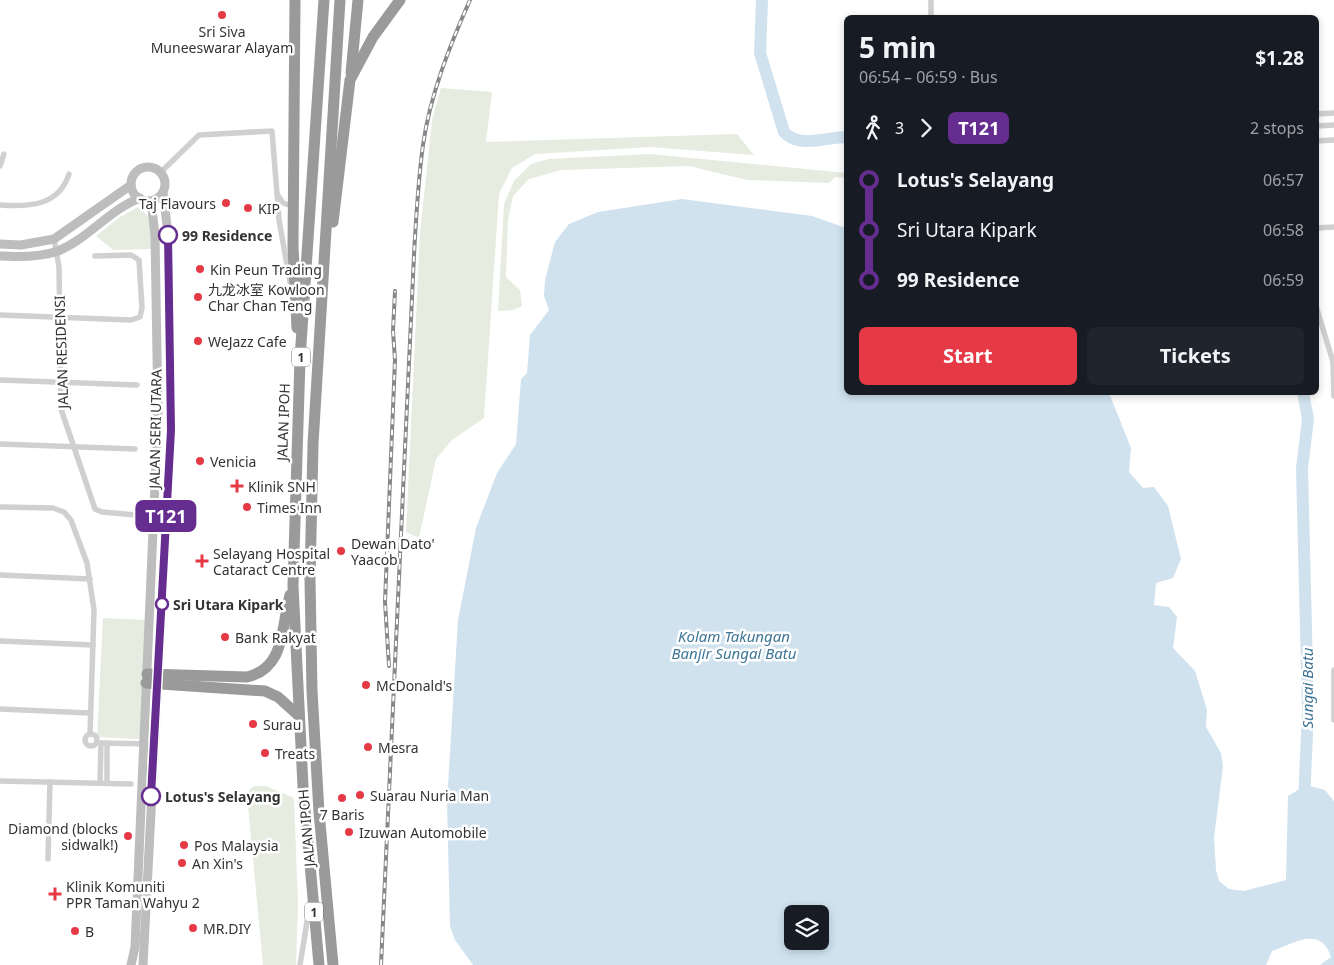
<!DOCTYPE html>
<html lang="en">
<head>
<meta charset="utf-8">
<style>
	:root { --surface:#171b24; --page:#20242c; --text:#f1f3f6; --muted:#9ea1a6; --accent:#e63946 }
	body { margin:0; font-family:"Noto Sans","Noto Sans SC",sans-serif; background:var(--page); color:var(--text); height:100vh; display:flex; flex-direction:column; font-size:19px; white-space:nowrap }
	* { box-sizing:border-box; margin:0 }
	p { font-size:16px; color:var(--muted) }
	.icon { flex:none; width:28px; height:28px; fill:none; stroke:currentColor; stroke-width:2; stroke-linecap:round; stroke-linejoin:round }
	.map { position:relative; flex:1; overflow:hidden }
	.side { position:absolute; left:844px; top:15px; width:475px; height:380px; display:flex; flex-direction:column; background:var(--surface); border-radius:8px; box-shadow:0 2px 8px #0003 }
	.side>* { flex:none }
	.badge { padding:0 10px; border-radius:8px; font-size:18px; line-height:32px }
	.tools { position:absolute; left:784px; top:905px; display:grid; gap:10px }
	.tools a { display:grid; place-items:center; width:45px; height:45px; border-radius:8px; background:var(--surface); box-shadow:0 2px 8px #0003; font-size:25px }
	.map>.badge { position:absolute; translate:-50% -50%; box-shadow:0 0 0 2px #fff }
	.legs { display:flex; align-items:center; gap:8px; height:55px; padding:0 15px; font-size:16px }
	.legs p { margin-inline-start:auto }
	.headline { display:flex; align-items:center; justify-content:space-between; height:85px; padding:0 15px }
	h1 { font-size:28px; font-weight:700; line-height:38px }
	.action { display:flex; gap:10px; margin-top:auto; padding:10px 15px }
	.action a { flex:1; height:58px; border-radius:8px; background:var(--accent); color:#fff; font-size:20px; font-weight:700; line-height:58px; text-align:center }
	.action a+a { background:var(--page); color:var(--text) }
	ul { padding:0 15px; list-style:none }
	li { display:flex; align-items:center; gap:18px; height:50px; font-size:19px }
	li i { display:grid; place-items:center; width:8px; height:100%; margin:0 6px; background:currentColor }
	li i::after { content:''; width:12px; height:12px; margin:-6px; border:4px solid; border-radius:50%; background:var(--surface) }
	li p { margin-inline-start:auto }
	li:first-child i { background:linear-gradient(#0000 50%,currentColor 0) }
	li:last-child i { background:linear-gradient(currentColor 50%,#0000 0) }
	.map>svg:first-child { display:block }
	.green { fill:#e6ecdf }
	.water { fill:#cfe2ee; fill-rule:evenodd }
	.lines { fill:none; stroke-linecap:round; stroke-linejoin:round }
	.river { stroke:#cfe2ee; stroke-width:12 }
	.street { stroke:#d0d0d0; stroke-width:5.5 }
	.secondary { stroke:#bdbdbd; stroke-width:9 }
	.highway { stroke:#9a9a9a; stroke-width:11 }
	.rail-casing { stroke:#888; stroke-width:4 }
	.rail { stroke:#fff; stroke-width:2; stroke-dasharray:5.5; stroke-linecap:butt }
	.line-1-casing { stroke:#fff; stroke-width:11 }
	.line-1 { stroke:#662d91; stroke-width:8 }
	.poi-dot { fill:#e63946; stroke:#fff; stroke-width:2 }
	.stop-1-dot { fill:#fff; stroke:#662d91; stroke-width:2.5 }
	.labels { text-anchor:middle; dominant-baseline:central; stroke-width:5; stroke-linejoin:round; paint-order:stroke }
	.shield { fill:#fff; stroke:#707070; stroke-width:1 }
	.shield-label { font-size:12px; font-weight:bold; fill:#333 }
	.poi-label { font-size:14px; fill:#333; stroke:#fff; text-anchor:start }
	.stop-label { font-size:14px; font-weight:bold; fill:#333; stroke:#fff; text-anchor:start }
	.street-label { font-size:14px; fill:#333; stroke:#fff }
	.water-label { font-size:15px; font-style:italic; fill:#3f7597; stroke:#fff }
</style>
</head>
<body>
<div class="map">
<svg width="1334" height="965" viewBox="0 0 1334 965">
	<rect width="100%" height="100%" fill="#fff"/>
	<!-- green -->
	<g class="green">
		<polygon points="441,88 492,92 486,142 737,134 754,155 650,147 535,154 512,168 499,194 484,418 452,440 436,459 419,538 406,532 420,233 432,120"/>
		<polygon points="650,154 846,173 846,178 835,177 829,183 747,180 689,166 561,170 529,179 513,196 508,220 506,277 520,290 522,306 513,310 498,311 504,204 514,181 531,164 548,159"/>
		<polygon points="138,207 152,220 152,249 113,250 96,236 120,217"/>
		<polygon points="103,618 146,620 140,739 97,737"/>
		<polygon points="254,786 266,786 294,798 298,904 296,965 263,965 248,806 249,790"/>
	</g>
	<!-- water -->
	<path class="water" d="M682 199 812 216 846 228V392L1109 393 1131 448 1129 472 1143 488 1154 487 1168 506 1181 559 1173 578 1156 583 1154 605 1169 607 1177 617 1173 648 1195 671 1207 710 1206 727 1221 753 1223 766 1214 838 1216 870 1219 881 1229 889 1244 891 1286 880 1288 796 1306 785 1325 790 1334 801V965H1320L1331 957C1321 925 1294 943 1272 951L1266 965H473L455 940 450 926 447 802 458 620 476 528 497 473 516 444 521 379 527 373 530 335 549 310 544 296 545 280 555 242 569 224 598 212ZM792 914H820V941H792Z"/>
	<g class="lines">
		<!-- river -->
		<g class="river">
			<path d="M762 0 760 53 784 132C799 149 827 137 846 137"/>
			<polyline points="1303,392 1308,419 1302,468 1308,711 1304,802"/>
		</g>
		<!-- street -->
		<g class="street">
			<polyline points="931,0 931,18"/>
			<polyline points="1316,114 1334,113"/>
			<polyline points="1316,126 1334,125"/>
			<polyline points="1316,141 1334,140"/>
			<polyline points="0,166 4,154"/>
			<polyline points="161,172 199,135 272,131 277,194"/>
			<path d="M0 205C29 207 59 206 69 174"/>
			<polyline points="1316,228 1334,227"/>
			<polyline points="54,239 59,267 61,409 95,509 102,512 136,515"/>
			<polyline points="290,282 279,220 277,194 283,203 289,205 293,202"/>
			<polyline points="1316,306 1333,362 1334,396"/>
			<polyline points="0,315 131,320 140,317 142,308 139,260 131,255 95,256"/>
			<polyline points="0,380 137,385"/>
			<polyline points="0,444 135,449"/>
			<polyline points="0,507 53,508 64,512 71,520 87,563 94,610 90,734"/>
			<polyline points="0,575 90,579"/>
			<polyline points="0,641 93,645"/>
			<polyline points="1334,670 1334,720"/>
			<polyline points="0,709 90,713"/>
			<circle cx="91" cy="740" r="6"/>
			<polyline points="97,743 153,744"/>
			<polyline points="0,781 131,784"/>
			<polyline points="100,783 101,743"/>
			<polyline points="107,783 107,743"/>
			<polyline points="48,859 50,782"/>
			<polyline points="300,965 310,903"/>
		</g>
		<!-- secondary -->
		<g class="secondary">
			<circle cx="148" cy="184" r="17"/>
			<polyline points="0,244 21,245 54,239 131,185"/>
			<path d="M0 256C18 257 41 257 58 251 89 238 109 210 140 198"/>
			<polyline points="131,965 135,947 158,415 155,235 152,209 148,201"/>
			<polyline points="143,965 171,431 168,234 163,192"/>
		</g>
		<!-- highway -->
		<g class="highway">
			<polyline points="295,0 293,247 297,328"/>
			<polyline points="351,73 358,0"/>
			<polyline points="333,222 350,80 373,37 400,0"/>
			<path d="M147 674 247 677C286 668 281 626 290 595"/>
			<polyline points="146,683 265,691 278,697 298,715"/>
			<polyline points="319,965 303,786 293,586 300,359 324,0"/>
			<polyline points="333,965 319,812 312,691 310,579 313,444 340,0"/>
		</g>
		<!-- rail casing -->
		<g class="rail-casing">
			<g id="rail">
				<polyline points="389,666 385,602 395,360 393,331 395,291"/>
				<path d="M381 965 414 255C416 218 418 181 423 145 430 95 450 45 470 0"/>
			</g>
		</g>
		<!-- rail -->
		<use href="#rail" class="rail"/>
	</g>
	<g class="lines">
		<!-- line-1 casing -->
		<g class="line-1-casing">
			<polyline id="line-1" points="151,796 171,430 168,235"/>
		</g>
		<!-- line-1 -->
		<use href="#line-1" class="line-1"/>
	</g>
	<!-- markers -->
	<g class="poi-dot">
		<circle cx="222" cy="15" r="5"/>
		<circle cx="226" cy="203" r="5"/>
		<circle cx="248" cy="208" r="5"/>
		<circle cx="200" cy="269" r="5"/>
		<circle cx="198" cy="297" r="5"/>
		<circle cx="198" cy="341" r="5"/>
		<circle cx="200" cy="461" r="5"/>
		<path d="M234.5 478.5h5v5h5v5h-5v5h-5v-5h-5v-5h5z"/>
		<circle cx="247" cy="507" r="5"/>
		<circle cx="341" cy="551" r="5"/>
		<path d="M199.5 553.5h5v5h5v5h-5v5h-5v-5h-5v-5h5z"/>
		<circle cx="225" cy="637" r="5"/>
		<circle cx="366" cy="685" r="5"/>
		<circle cx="253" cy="724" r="5"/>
		<circle cx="368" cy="747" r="5"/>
		<circle cx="265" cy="753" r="5"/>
		<circle cx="360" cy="795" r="5"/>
		<circle cx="342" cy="798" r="5"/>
		<circle cx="349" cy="832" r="5"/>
		<circle cx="128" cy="836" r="5"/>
		<circle cx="184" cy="845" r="5"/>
		<circle cx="182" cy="863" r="5"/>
		<path d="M52.5 886.5h5v5h5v5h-5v5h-5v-5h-5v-5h5z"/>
		<circle cx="193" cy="928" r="5"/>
		<circle cx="75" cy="931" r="5"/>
	</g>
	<g class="stop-1-dot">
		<circle cx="168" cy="235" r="9"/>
		<circle cx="162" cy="604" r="6"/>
		<circle cx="151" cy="796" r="9"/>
	</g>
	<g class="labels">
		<!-- shield labels -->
		<g class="shield">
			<rect x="292" y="347.5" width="18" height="19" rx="4"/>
			<rect x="305" y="902.5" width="18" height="19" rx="4"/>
		</g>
		<g class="shield-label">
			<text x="301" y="357">1</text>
			<text x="314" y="912">1</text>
		</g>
		<!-- poi labels -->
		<g class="poi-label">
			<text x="222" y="31" text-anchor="middle">Sri Siva<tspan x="222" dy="16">Muneeswarar Alayam</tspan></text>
			<text x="216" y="203" text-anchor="end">Taj Flavours</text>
			<text x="258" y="208">KIP</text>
			<text x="210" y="269">Kin Peun Trading</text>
			<text x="208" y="289">九龙冰室 Kowloon<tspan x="208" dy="16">Char Chan Teng</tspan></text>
			<text x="208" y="341">WeJazz Cafe</text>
			<text x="210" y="461">Venicia</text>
			<text x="248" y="486">Klinik SNH</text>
			<text x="257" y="507">Times Inn</text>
			<text x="351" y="543">Dewan Dato'<tspan x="351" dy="16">Yaacob</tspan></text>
			<text x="213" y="553">Selayang Hospital<tspan x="213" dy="16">Cataract Centre</tspan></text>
			<text x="235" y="637">Bank Rakyat</text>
			<text x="376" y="685">McDonald's</text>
			<text x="263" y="724">Surau</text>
			<text x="378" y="747">Mesra</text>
			<text x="275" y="753">Treats</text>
			<text x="370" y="795">Suarau Nuria Man</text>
			<text x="342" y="814" text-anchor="middle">7 Baris</text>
			<text x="118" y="828" text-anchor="end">Diamond (blocks<tspan x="118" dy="16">sidwalk!)</tspan></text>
			<text x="359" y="832">Izuwan Automobile</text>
			<text x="194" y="845">Pos Malaysia</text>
			<text x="192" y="863">An Xin's</text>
			<text x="66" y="886">Klinik Komuniti<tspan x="66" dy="16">PPR Taman Wahyu 2</tspan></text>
			<text x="203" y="928">MR.DIY</text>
			<text x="85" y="931">B</text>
		</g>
		<!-- stop labels -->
		<g class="stop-label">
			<text x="182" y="235">99 Residence</text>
			<text x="173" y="604">Sri Utara Kipark</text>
			<text x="165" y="796">Lotus's Selayang</text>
		</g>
		<!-- street labels -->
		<g class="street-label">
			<text transform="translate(61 352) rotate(-92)">JALAN RESIDENSI</text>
			<text transform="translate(283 422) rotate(-88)">JALAN IPOH</text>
			<text transform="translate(155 429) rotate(-89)">JALAN SERI UTARA</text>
			<text transform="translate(306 828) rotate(-95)">JALAN IPOH</text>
		</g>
		<!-- water labels -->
		<g class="water-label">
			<text x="734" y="636">Kolam Takungan<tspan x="734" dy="17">Banjir Sungai Batu</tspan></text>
			<text transform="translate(1307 688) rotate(-90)">Sungai Batu</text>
		</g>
	</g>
</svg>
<div class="tools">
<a><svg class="icon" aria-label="layers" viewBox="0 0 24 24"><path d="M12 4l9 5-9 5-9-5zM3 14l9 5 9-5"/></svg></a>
</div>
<b class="badge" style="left:166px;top:516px;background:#662d91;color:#fff">T121</b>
<section class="side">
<div class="headline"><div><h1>5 min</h1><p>06:54 – 06:59 · Bus</p></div><b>$1.28</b></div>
<div class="legs"><svg class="icon" aria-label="walk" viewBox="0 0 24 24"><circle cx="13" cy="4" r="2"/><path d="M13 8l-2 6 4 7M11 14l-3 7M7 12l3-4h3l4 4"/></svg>3<svg class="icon" aria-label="forward" viewBox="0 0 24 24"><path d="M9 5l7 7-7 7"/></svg><b class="badge" style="background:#662d91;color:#fff">T121</b><p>2 stops</p></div>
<ul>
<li><i style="color:#662d91"></i><b>Lotus's Selayang</b><p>06:57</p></li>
<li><i style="color:#662d91"></i><span>Sri Utara Kipark</span><p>06:58</p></li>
<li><i style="color:#662d91"></i><b>99 Residence</b><p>06:59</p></li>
</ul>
<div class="action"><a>Start</a><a>Tickets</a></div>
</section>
</div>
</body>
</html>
